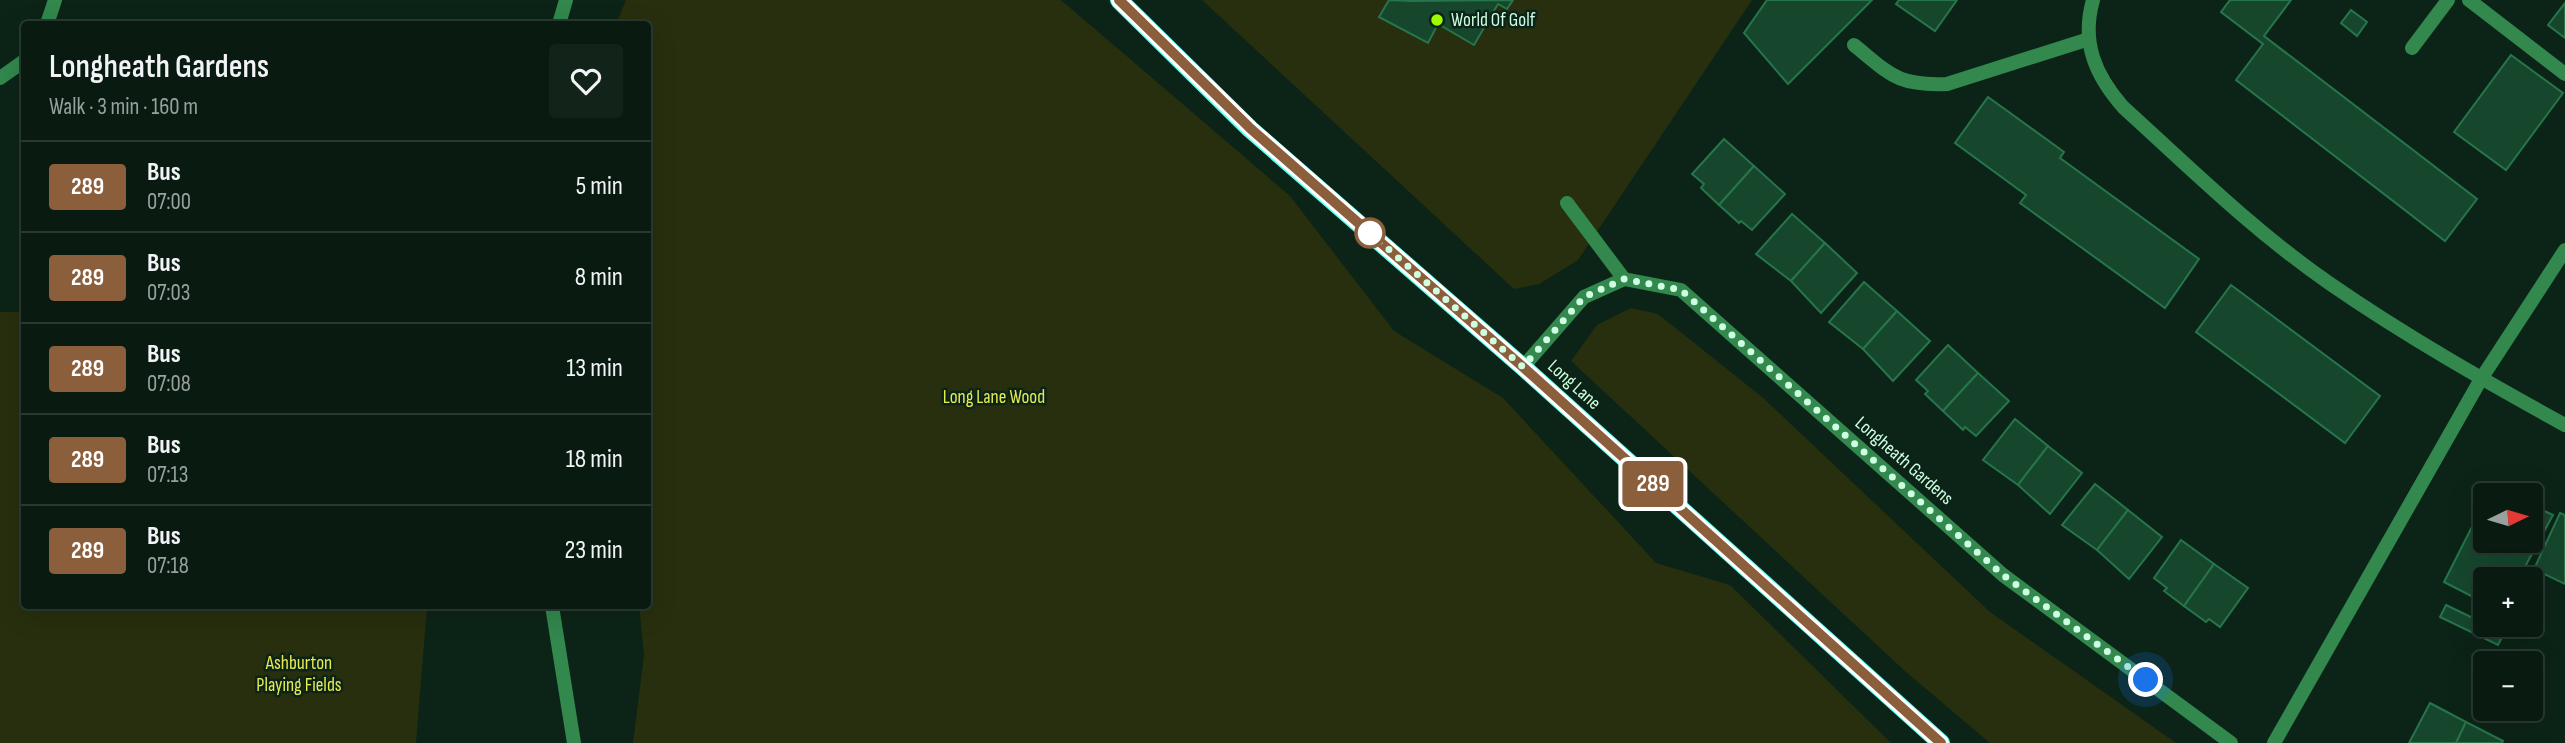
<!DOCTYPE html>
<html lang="en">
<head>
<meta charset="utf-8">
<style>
	:root { --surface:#091b11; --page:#12241a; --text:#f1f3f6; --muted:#99a19f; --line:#293931 }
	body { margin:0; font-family:"Sofia Sans Condensed",sans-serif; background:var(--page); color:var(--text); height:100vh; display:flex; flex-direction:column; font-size:26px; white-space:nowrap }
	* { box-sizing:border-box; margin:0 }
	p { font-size:23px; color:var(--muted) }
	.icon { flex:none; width:38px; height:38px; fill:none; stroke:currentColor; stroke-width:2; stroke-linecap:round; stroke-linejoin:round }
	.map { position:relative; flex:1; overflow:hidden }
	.sheet { position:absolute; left:21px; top:21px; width:630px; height:588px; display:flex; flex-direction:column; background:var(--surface); border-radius:7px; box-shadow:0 7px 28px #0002,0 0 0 2px var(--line) }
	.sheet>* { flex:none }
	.badge { padding:0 14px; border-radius:5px; font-size:24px; line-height:46px }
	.needle { width:46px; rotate:85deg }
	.buttons { position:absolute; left:2473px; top:483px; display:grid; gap:14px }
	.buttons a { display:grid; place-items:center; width:70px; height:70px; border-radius:7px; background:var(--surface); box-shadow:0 7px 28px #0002,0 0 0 2px var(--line); font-size:35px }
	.you { position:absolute; width:35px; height:35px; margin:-18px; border:5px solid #fff; border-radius:50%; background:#1a73e8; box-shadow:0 0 0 10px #1a73e833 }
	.map>.badge { position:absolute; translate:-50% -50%; box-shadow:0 0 0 4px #fff }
	.round { display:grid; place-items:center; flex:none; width:74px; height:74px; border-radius:7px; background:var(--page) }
	.head { display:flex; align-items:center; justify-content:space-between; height:119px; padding:0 28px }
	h1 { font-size:33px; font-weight:600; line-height:52px }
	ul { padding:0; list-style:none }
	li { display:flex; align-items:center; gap:21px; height:91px; padding:0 28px; border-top:2px solid var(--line) }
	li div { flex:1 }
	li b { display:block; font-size:26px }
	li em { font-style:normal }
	li .badge { min-width:77px; font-weight:700; text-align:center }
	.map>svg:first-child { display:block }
	.green { fill:#272f0e }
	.building { fill:#16472d; stroke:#26754b; stroke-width:2 }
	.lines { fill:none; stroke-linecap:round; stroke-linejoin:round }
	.service { stroke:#32884d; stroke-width:14 }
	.minor { stroke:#32884d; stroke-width:14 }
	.primary { stroke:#56ffed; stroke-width:18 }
	.line-casing { stroke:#fff; stroke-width:16 }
	.line { stroke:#8b5e3c; stroke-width:10 }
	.walk { stroke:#cfffe2; stroke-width:7; stroke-dasharray:0 12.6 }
	.poi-dot { fill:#9efa00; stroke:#0c2417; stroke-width:2.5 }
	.stop-dot { fill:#fff; stroke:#8b5e3c; stroke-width:3.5 }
	.labels { text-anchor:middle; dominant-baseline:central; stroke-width:5; stroke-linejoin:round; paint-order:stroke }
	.poi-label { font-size:19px; fill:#cfffe2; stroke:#0c2417; text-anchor:start }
	.street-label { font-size:19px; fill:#cfffe2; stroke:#0c2417 }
	.park-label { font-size:19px; fill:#e8eb50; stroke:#0c2417 }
</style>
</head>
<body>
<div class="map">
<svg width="2565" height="743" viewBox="0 0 2565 743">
	<rect width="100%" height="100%" fill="#0c2417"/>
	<!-- green -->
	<g class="green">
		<polygon points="626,0 1061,0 1290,196 1394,331 1503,398 1656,563 1730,585 1891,743 633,743 644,655 639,606 648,606 648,24 616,24"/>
		<polygon points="1202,0 1752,0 1578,260 1539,284 1514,289"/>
		<polygon points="1631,308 1658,314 1762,397 1990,612 2176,743 1990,743 1906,672 1571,361 1597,325"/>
		<polygon points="0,312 24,312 24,606 427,606 416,743 0,743"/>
	</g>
	<!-- building -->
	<g class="building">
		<polygon points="1389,0 1412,1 1513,0 1507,9 1498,4 1474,45 1438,24 1428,43 1379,17"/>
		<polygon points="1767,0 1872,0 1788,84 1744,33"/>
		<polygon points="1899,0 1957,0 1935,31 1896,4"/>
		<polygon points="2230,0 2291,0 2264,36 2477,199 2445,241 2236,80 2263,44 2221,12"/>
		<polygon points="2565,3 2565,38 2548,25"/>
		<polygon points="2351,10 2367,22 2357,36 2341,23"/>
		<polygon points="2511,55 2563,93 2506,170 2454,132"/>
		<polygon points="1988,97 2064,152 2060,158 2199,259 2165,308 2020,203 2026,195 1955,143"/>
		<polygon points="1724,139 1754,166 1719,205 1701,188 1704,184 1692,174"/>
		<polygon points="1754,166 1785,194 1752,230 1741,221 1739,223 1719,205"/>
		<polygon points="1792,214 1825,243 1791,281 1756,254"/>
		<polygon points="1825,243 1857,273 1821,313 1791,281"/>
		<polygon points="1864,282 1897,311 1863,349 1829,322"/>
		<polygon points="2231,285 2380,396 2345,443 2196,332"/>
		<polygon points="1897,311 1930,341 1893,381 1863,349"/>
		<polygon points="1948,345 1978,373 1943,411 1925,394 1928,391 1916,380"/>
		<polygon points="1978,373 2009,401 1976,436 1965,427 1963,430 1943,411"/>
		<polygon points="2015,419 2048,446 2018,485 1983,460"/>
		<polygon points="2048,446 2082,473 2050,514 2018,485"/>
		<polygon points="2095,484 2128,510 2097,550 2062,525"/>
		<polygon points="2493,485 2514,495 2488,495"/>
		<polygon points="2485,501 2485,541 2530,541 2530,504 2553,515 2520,576 2522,579 2485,579 2485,603 2444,582"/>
		<polygon points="2128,510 2162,537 2129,579 2097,550"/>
		<polygon points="2560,513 2565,515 2565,584 2534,569"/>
		<polygon points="2181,540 2214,564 2184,606 2164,591 2167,588 2154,578"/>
		<polygon points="2214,564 2248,588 2220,627 2209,619 2206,622 2184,606"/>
		<polygon points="2446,605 2504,633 2498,645 2440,617"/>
		<polygon points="2430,703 2466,722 2456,743 2409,743"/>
		<polygon points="2466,722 2503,741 2502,743 2456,743"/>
	</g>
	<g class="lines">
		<!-- service -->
		<g class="service">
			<polyline points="2469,0 2565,74"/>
			<path d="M1854 45C1891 75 1897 86 1947 84L2089 39"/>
			<polyline points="2412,48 2448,0"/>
			<polyline points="1567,203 1624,279"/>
		</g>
		<!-- minor -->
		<g class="minor">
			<path d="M2093 0C2081 42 2095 75 2123 107 2189 167 2255 232 2329 283 2404 335 2485 381 2565 425"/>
			<polyline points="47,24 55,0"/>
			<polyline points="559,24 566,0"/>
			<polyline points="0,78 24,61"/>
			<polyline points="1523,367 1584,297 1624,279 1681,290 2003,575 2231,743"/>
			<polyline points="552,606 574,743"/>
			<polyline points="2274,743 2481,379 2565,250"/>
		</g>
		<!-- primary -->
		<polyline class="primary" points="1119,0 1250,129 1523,367 1941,743"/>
	</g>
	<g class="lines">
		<!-- line casing -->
		<g class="line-casing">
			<polyline id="line" points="1119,0 1251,129 1523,367 1941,743"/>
		</g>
		<!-- line -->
		<use href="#line" class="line"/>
		<!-- walk -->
		<polyline class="walk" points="1370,233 1523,367 1584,297 1624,279 1681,290 2003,575 2146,680"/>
	</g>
	<!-- markers -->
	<circle class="poi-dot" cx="1437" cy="20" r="7"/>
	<circle class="stop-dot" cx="1370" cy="233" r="14"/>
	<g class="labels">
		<!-- poi labels -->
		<g class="poi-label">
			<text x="1451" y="20">World Of Golf</text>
		</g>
		<!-- street labels -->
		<g class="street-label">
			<text transform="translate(1574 385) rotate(42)">Long Lane</text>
			<text transform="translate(1904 461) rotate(41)">Longheath Gardens</text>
		</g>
		<!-- park labels -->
		<g class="park-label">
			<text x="994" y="397">Long Lane Wood</text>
			<text x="299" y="663">Ashburton<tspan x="299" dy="22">Playing Fields</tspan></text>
		</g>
	</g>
</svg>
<div class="buttons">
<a><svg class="needle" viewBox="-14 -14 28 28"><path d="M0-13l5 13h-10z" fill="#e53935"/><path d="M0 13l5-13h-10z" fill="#99a19f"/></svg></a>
<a>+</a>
<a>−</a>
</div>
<div class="you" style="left:2146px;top:680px"></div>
<b class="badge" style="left:1653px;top:484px;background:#8b5e3c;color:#fff">289</b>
<section class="sheet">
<div class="head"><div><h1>Longheath Gardens</h1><p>Walk · 3 min · 160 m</p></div><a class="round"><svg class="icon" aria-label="heart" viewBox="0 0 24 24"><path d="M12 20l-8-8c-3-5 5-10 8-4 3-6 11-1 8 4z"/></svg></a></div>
<ul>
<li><span class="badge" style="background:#8b5e3c;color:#fff">289</span><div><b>Bus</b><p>07:00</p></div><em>5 min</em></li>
<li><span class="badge" style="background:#8b5e3c;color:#fff">289</span><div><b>Bus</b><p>07:03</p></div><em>8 min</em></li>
<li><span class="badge" style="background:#8b5e3c;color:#fff">289</span><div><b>Bus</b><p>07:08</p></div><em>13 min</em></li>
<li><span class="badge" style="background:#8b5e3c;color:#fff">289</span><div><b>Bus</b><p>07:13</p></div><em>18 min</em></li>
<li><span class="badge" style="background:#8b5e3c;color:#fff">289</span><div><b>Bus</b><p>07:18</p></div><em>23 min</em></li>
</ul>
</section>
</div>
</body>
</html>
